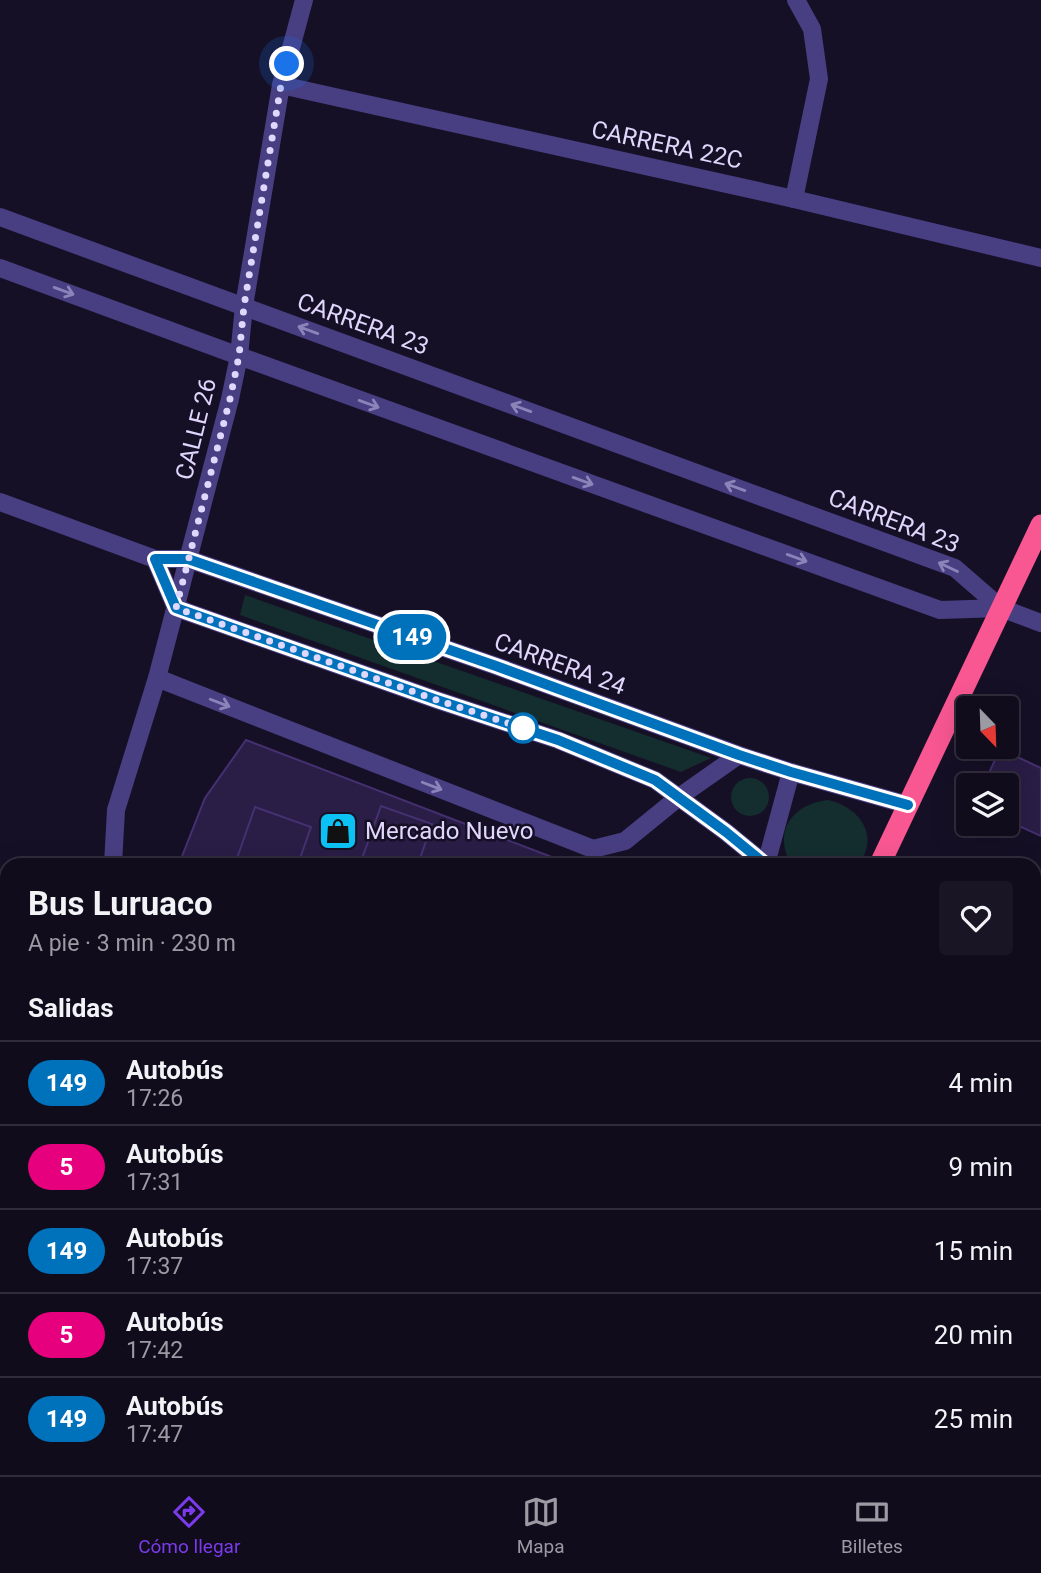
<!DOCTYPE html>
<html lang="es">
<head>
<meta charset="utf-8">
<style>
	:root { --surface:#100c1c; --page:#191525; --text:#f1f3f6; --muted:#9c9ba3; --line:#302c3b; --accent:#7c3aed }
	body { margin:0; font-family:Roboto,sans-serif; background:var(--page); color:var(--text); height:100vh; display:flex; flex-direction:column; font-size:26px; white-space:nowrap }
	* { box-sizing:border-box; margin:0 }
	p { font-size:23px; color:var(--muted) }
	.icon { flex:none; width:38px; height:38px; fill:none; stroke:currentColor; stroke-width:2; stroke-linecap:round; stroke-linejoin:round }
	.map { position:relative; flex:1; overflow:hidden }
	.side { position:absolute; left:0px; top:858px; width:1041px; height:618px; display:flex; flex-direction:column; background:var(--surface); border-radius:21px 21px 0 0; box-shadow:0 7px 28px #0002,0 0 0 2px var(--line) }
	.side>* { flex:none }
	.badge { padding:0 14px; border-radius:23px; font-size:24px; line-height:46px }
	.needle { width:46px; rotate:157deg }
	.tools { position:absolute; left:956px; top:696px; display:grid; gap:14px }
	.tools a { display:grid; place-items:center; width:63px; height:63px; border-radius:7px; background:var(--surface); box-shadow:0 7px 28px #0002,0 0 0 2px var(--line); font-size:35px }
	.you { position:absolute; width:35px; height:35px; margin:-18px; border:5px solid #fff; border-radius:50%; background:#1a73e8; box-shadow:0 0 0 10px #1a73e833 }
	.map>.badge { position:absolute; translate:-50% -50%; box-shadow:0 0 0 4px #fff }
	h2 { padding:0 28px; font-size:26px; line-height:63px }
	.round { display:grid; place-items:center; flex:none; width:74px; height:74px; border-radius:7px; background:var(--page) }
	.summary { display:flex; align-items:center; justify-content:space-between; height:119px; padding:0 28px }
	h1 { font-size:33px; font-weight:700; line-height:52px }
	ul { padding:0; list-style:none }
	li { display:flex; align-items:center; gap:21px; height:84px; padding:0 28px; border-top:2px solid var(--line) }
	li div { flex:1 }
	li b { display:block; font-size:26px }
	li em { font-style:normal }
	li .badge { min-width:77px; font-weight:700; text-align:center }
	.dock { display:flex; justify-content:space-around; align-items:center; height:98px; border-top:2px solid var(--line); background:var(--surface); font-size:19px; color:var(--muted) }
	.dock a { display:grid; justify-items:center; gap:4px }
	.dock .selected { color:var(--accent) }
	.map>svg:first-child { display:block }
	.green { fill:#142d2f }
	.building { fill:#2a1d46; stroke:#453071; stroke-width:2 }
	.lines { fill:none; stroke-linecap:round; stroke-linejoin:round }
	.minor { stroke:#483e82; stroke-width:18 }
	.highway { stroke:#f85792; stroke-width:21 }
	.oneway { stroke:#8c83b9 }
	.line-casing { stroke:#fff; stroke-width:16 }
	.line { stroke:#0072bc; stroke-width:10 }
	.walk { stroke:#e0d7fd; stroke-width:7; stroke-dasharray:0 12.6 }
	.stop-dot { fill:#fff; stroke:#0072bc; stroke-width:3.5 }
	.labels { text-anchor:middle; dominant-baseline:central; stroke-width:5; stroke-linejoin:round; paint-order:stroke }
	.street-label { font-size:24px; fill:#e0d7fd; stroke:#161026 }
	.poi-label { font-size:24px; fill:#e0d7fd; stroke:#161026; text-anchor:start }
</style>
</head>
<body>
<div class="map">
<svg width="1041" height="1475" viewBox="0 0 1041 1475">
	<rect width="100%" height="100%" fill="#161026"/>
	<!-- green -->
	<g class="green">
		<polygon points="245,595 711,758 681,772 240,615"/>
		<circle cx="750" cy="797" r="19"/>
		<path d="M828 800C859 807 880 835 859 864H791C772 831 793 804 828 800Z"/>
	</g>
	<!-- building -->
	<g class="building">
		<polygon points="246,740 570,864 179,864 205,798"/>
		<polygon points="1000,749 1041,768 1041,836 1006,820 1006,786 983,786"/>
		<polygon points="381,806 432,824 418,864 360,864"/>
		<polygon points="255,807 311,827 298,864 235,864"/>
		<polygon points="452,1468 473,1468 470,1475"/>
	</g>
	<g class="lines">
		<!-- minor -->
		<g class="minor">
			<polyline points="281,85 794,199 1041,258"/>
			<polyline points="794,199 819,79 812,29 796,0"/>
			<polyline points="0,217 955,568 1001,608 1041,623"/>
			<polyline points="0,268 239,356 940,610 1001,608"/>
			<polyline points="0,502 155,559 188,559 496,666 739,755 791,772 908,805"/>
			<polyline points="155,559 176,608 437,700 558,740 655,780 726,832 765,864"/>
			<polyline points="157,678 593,849 625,841 679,797 739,755"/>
			<polyline points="113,864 116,810 157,678 230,399 239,356 244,306 281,85 304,0"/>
			<polyline points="766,864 791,772"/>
			<polyline points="1034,998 1041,1000"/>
			<polyline points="0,1170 7,1173"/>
			<polyline points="1034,1256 1041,1256"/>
			<polyline points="0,1378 7,1382"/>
			<polyline points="186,1468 200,1475"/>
			<polyline points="592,1472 671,1475"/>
			<polyline points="153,1475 156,1468"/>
			<polyline points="452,1475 455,1469"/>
		</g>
		<!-- highway -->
		<g class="highway">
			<polyline points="880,864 1041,525"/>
			<polyline points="591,1475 594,1468"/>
		</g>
	</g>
	<!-- one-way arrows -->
	<defs><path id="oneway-shaft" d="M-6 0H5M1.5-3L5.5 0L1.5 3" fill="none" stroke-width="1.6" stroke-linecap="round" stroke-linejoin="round" transform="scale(1.75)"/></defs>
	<g class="oneway">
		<use href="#oneway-shaft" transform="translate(64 291) rotate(20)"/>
		<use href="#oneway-shaft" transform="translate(308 330) rotate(-160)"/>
		<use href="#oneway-shaft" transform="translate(369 404) rotate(20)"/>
		<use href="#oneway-shaft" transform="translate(521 408) rotate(-160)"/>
		<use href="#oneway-shaft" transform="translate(583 481) rotate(20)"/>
		<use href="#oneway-shaft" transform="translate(735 487) rotate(-160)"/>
		<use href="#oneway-shaft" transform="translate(797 558) rotate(20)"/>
		<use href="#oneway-shaft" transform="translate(948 567) rotate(-155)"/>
		<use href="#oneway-shaft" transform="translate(220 703) rotate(21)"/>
		<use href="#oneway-shaft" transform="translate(432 786) rotate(21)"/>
	</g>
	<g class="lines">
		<!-- line casing -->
		<g class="line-casing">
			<polyline id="line" points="765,864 726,832 655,780 558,740 437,700 176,608 155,559 188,559 496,666 739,755 791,772 908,805"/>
		</g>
		<!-- line -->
		<use href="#line" class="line"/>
		<!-- walk -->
		<polyline class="walk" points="287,64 281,85 244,306 239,356 230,399 176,608 437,700 523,728"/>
	</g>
	<!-- icons -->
	<defs>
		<g id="shop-square" transform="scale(2.0125)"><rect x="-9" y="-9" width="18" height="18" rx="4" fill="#0cc2f4" stroke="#161026"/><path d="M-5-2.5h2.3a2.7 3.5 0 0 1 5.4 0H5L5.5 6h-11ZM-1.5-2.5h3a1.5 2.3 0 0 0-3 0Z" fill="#111"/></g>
	</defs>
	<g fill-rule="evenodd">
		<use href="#shop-square" x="338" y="831"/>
	</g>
	<!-- markers -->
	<circle class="stop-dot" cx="523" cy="728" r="14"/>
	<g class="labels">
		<!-- street labels -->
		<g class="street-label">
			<text transform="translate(667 145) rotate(12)">CARRERA 22C</text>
			<text transform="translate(363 324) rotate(20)">CARRERA 23</text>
			<text transform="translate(196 429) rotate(-76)">CALLE 26</text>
			<text transform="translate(894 521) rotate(21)">CARRERA 23</text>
			<text transform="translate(560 664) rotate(20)">CARRERA 24</text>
		</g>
		<!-- poi labels -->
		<g class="poi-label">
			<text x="365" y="831">Mercado Nuevo</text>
		</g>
	</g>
</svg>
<div class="tools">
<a><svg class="needle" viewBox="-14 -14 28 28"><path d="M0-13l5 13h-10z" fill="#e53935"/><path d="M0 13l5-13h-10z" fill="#9c9ba3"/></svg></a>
<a><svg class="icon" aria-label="layers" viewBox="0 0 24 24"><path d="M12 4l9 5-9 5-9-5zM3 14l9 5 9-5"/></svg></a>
</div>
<div class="you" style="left:287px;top:64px"></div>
<b class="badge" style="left:412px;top:637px;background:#0072bc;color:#fff">149</b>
<section class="side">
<div class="summary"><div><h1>Bus Luruaco</h1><p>A pie · 3 min · 230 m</p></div><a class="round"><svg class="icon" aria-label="heart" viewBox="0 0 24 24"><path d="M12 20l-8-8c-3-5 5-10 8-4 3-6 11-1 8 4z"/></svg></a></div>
<h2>Salidas</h2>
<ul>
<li><span class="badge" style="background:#0072bc;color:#fff">149</span><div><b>Autobús</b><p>17:26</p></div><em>4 min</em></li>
<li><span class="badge" style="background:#e6007e;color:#fff">5</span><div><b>Autobús</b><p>17:31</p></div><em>9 min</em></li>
<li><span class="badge" style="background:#0072bc;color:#fff">149</span><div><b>Autobús</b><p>17:37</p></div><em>15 min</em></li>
<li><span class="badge" style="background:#e6007e;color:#fff">5</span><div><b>Autobús</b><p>17:42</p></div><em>20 min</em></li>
<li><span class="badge" style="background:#0072bc;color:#fff">149</span><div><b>Autobús</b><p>17:47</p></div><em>25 min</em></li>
</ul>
</section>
</div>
<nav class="dock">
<a class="selected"><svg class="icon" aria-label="directions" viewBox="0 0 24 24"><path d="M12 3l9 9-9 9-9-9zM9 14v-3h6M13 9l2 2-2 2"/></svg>Cómo llegar</a>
<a><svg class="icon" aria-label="map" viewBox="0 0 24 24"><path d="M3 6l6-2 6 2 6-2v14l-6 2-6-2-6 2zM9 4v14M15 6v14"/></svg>Mapa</a>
<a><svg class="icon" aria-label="tickets" viewBox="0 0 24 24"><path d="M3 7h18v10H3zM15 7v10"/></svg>Billetes</a>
</nav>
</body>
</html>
